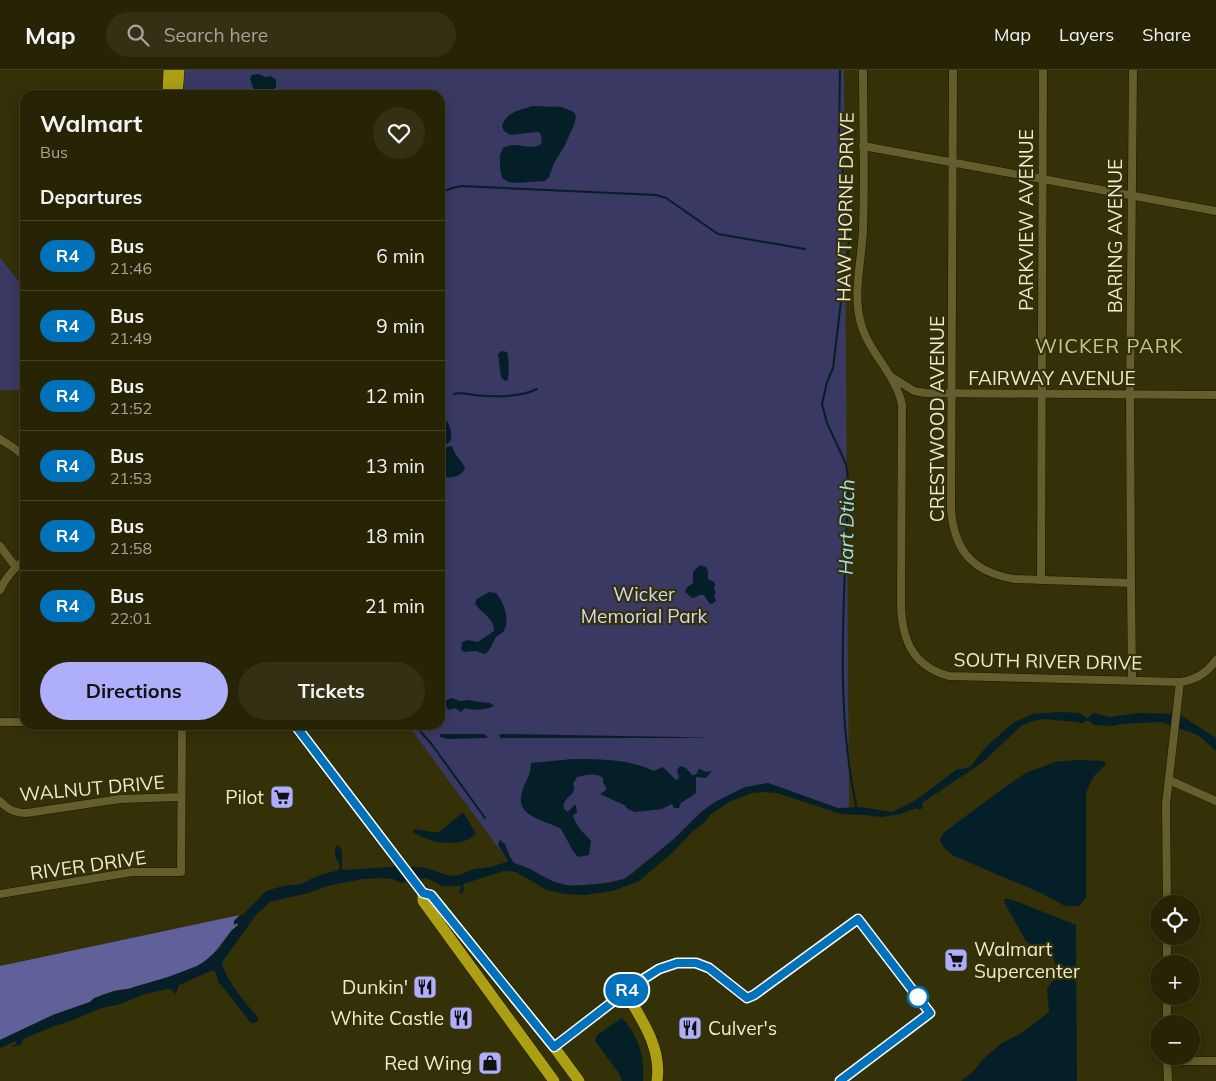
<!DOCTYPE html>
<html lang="en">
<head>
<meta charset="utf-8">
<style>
	:root { --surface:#272406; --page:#333014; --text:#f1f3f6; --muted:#a4a49b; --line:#434128; --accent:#aeaefb }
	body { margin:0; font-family:Mulish,sans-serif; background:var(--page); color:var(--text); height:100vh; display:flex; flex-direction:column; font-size:19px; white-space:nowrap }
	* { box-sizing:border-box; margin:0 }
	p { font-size:16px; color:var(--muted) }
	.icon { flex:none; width:28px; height:28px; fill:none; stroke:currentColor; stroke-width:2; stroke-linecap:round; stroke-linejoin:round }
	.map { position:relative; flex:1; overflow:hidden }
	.details { position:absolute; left:20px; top:20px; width:425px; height:640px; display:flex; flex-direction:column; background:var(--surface); border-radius:15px; box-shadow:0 2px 12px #0003,0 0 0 1px var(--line) }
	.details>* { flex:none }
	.badge { padding:0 10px; border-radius:16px; font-size:18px; line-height:32px }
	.controls { position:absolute; left:1150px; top:825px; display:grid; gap:10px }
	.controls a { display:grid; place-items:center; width:50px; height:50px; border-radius:50%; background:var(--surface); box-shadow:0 2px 12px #0003,0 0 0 1px var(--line); font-size:25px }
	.map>.badge { position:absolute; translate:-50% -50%; box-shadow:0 0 0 2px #fff }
	h2 { padding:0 20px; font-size:19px; line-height:45px }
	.round { display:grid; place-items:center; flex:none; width:52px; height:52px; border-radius:26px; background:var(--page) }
	.summary { display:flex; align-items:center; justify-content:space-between; height:85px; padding:0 20px }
	h1 { font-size:24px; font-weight:700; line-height:38px }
	.action { display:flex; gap:10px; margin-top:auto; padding:10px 20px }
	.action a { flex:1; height:58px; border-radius:30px; background:var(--accent); color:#111; font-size:20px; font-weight:700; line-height:58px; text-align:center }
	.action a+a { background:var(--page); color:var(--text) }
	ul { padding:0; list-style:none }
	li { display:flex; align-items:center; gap:15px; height:70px; padding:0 20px; border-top:1px solid var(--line) }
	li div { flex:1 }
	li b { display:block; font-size:19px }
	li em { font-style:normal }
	li .badge { min-width:55px; font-weight:700; text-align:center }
	header { display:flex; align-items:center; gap:30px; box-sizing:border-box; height:70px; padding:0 25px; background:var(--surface); border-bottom:1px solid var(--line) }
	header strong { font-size:24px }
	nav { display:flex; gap:28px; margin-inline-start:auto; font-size:18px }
	.search { width:350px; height:45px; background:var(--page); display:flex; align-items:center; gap:12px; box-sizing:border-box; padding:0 18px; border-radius:28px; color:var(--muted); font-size:19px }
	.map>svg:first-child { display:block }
	.green { fill:#3a3964 }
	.forest { fill:#60609a }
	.water { fill:#041f27 }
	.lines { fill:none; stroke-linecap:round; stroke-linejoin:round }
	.stream { stroke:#041f27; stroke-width:2 }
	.minor-casing { stroke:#1a1700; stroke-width:9 }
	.highway-casing { stroke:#1a1700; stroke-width:12 }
	.minor { stroke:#635e2b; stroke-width:8 }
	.highway { stroke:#ac9f14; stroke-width:11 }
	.line-casing { stroke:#fff; stroke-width:11 }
	.line { stroke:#0072bc; stroke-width:8 }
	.stop-dot { fill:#fff; stroke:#0072bc; stroke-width:2.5 }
	.labels { text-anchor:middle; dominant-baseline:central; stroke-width:4.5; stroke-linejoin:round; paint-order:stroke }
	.street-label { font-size:19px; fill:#edebd0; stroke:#343008 }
	.park-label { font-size:19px; fill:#d5d7fa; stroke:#343008 }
	.poi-label { font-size:19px; fill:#edebd0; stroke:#343008; text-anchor:end }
	.neighbourhood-label { font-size:20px; letter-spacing:1px; fill:#cac48f; stroke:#343008 }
	.water-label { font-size:20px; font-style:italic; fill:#9dddf4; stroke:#343008 }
</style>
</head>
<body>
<header>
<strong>Map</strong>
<div class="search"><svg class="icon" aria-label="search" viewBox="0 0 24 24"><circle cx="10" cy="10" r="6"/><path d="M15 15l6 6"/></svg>Search here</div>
<nav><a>Map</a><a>Layers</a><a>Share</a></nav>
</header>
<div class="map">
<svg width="1216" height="1011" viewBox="0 0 1216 1011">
	<rect width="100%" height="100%" fill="#343008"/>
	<!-- green -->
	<g class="green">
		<polygon points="184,0 844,0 849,738 838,738 768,713 701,742 675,768 624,809 594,815 562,815 545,808 528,798 508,791 408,655 440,655 440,25 184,25"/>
		<polygon points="0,188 25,219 25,320 0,320"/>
	</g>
	<!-- forest -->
	<path class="forest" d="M240 845 234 851 235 854 238 853V855C224 866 219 881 204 892 185 905 151 911 128 919 116 919 98 925 90 932L53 945 0 970V896Z"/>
	<!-- water -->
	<g class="water">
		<polygon points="258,4 266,7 271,6 276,10 276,17 268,25 256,25 250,9 252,5"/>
		<path d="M532 36 562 37 574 42 576 47 574 55 564 77 554 93 549 107 545 111 516 113 509 112 502 108 500 99V85L503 78C517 70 529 82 541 74L542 68 540 63 537 62 510 65 504 61 502 56C507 41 519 41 532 36Z"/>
		<path d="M502 281 507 282C509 288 509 304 508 310L505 311 501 307 498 284Z"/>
		<path d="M440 344C449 351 454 362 450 372L440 377Z"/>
		<path d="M452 376C454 386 463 390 465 399 459 408 451 408 442 407L440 409V380L447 377Z"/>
		<polygon points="700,495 706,497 708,502 708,509 714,512 715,514 714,520 716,522 714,525 716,531 712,534 709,533 704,525 699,525 696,527 692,528 685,522 686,518 693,513 693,502"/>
		<path d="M489 522 496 523C504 532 511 551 503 562 501 564 498 565 496 567 492 573 492 579 485 584L475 581 464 582 461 579 462 572 468 570 478 572 494 561C495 548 480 543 475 533L477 529Z"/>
		<path d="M451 628 461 631 469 630 479 632 490 633 494 636C486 640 473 641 465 638L461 642 455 638 449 640 445 636V631Z"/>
		<path d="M1060 642 1080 643 1085 647 1088 648 1094 643 1110 647 1139 643 1179 644 1216 668V681L1198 665 1161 652 1121 654 1112 656 1094 655 1089 651H1085L1082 654 1078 652 1043 649 1033 651 1021 656 982 693 925 731 922 734 923 738 918 740 916 738 901 744 882 747 864 745 841 744 777 723 763 722 752 723 729 732 710 745 705 752 693 761 672 783 639 811 613 821 585 825 565 824 547 820 516 802 504 801 463 814 464 821 461 824 459 823 461 817 460 816H441L431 810 425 808 401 813 393 809 383 808 363 809 331 815 308 823 278 830 270 832 255 846 223 891 222 895C229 914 245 932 258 948V951L253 953H251L218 911 216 903 213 900 179 915 176 924 171 919H167L145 924 120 934 102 938 73 950 52 957 23 969 21 975 11 977 16 974V971L0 978V970L53 945 90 932 94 928 115 921 128 919 168 907 197 896 205 891 219 879 231 861 238 855 237 853 234 855V851L240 845H243L266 821 283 816 301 814 317 806 339 800 340 795C337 789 331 781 338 775L342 781V799L344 800 406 796 426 798 450 806 459 805 474 799 490 797 507 792 508 791 498 775 500 770 505 774 510 787 514 793 528 798 554 812 571 816 608 813 624 809 632 804 675 768 701 742 715 732 745 717 768 713 838 738 862 737 892 742 909 734 920 727 957 699H963L971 696 987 676 1014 652 1033 644Z"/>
		<polygon points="440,664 484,664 488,667 485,668 449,669 440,667"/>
		<polygon points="502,664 681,667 711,668 500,668 499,665"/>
		<path d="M573 689C600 689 629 689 654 701L663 697 676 710 679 708 677 700 680 696 686 698 692 705 697 704 698 699H700L706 702 712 701 706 708 696 707V723L681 733 679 738H674L672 734 662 739 635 742 628 739 624 735 600 724 606 720V718L603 712V708C597 702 585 705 577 707L573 714C579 726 561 726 564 739L568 742 574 735H576L577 743 573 745V747L579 758 591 771 589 785 578 787 573 781 561 759C545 749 512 748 523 719 527 707 531 705 531 693Z"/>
		<polygon points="1077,690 1104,691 1106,694 1093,707 1086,723 1086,828 1079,836 1065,836 1041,823 954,786 944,778 940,770 943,763 1005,717 1026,703 1055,692"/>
		<path d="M462 743 465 745 476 764C461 779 428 773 413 762V760C422 758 430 764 439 762Z"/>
		<path d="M1004 829H1010L1076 855 1077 1011H961L973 1002 982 990 1002 973 1020 964 1049 942 1047 918C1061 904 1057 890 1046 877L1030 874 1026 871 1005 834Z"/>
		<path d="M622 948C639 967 645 986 643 1011H622L618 1002 595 971 597 965Z"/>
	</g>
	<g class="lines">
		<!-- stream -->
		<g class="stream">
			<path d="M840 0 839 71 842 99 847 116 849 132V176L843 215 833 298 827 312 822 334 827 353 846 394 848 409C846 519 833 632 857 740"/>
			<polyline points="440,123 452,118 462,116 656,125 666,128 718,164 805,179"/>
			<path d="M454 324C461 322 467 324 474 325 494 327 519 328 537 319"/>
			<polyline points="415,655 433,676 485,748"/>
		</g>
		<!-- minor casing -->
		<g class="minor-casing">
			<g id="minor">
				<path d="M863 0C863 53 865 106 863 159 862 189 853 221 860 250 867 282 896 303 902 335L901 535C902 569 912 596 949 606L1180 612"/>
				<path d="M953 0 951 439C954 481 973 502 1014 509L1131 513 1132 609"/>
				<polyline points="863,76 1216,141"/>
				<polyline points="892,307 914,321 926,323 1216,325"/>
				<polyline points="0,369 14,378 25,387"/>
				<polyline points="0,476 15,496"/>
				<polyline points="1041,510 1043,0"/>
				<polyline points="1131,513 1130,325 1133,0"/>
				<path d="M0 520C6 507 14 498 25 489"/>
				<polyline points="0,652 25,652"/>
				<polyline points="1169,710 1216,731"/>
				<path d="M0 731C8 740 15 743 27 743L120 729 181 727"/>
				<polyline points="0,824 132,802 181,802 182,655"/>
				<path d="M1167 834 1166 734 1180 612C1196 610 1207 603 1216 590"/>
				<polyline points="1167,866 1167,894"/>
				<polyline points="1167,926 1167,954"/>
				<polyline points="1167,988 1168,1011"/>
				<polyline points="1167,991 1216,991"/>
			</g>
		</g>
		<!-- highway casing -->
		<g class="highway-casing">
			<g id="highway">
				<polyline points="168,25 169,0"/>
				<polyline points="177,25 179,0"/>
				<polyline points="295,655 423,823 423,831 554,1011"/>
				<polyline points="423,823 431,825 554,977 579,1011"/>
				<path d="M625 921C641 949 662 977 657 1011"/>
			</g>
		</g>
		<!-- minor -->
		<use href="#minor" class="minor"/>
		<!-- highway -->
		<use href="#highway" class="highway"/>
	</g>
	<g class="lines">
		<!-- line casing -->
		<g class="line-casing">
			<polyline id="line" points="295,655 423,823 431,825 554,977 637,913 659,899 677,893 696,893 709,898 747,928 754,925 858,849 930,943 840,1011"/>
		</g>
		<!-- line -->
		<use href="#line" class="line"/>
	</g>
	<!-- icons -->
	<defs>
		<g id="supermarket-square" transform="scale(1.25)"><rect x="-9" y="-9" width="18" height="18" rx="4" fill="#aeaefb" stroke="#343008"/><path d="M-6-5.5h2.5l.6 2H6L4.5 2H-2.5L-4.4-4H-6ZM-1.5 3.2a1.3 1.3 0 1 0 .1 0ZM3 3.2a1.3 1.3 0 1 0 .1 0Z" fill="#111"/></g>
		<g id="restaurant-square" transform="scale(1.25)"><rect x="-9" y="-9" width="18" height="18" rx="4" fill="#aeaefb" stroke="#343008"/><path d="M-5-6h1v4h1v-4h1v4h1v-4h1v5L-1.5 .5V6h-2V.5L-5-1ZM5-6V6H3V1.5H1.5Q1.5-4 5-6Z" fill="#111"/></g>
		<g id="shop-square" transform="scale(1.25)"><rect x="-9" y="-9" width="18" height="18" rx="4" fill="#aeaefb" stroke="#343008"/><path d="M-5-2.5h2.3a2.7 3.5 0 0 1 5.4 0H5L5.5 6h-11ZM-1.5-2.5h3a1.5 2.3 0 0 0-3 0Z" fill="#111"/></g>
	</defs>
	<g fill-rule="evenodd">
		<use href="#supermarket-square" x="282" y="727"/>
		<use href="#supermarket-square" x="956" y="890"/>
		<use href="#restaurant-square" x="425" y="917"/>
		<use href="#restaurant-square" x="461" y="948"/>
		<use href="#restaurant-square" x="690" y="958"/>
		<use href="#shop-square" x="490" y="993"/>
	</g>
	<!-- markers -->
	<circle class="stop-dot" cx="918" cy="927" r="10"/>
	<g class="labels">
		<!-- street labels -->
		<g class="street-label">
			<text transform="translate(845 137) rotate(-89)">HAWTHORNE DRIVE</text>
			<text transform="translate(1026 150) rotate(-90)">PARKVIEW AVENUE</text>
			<text transform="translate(1115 166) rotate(-90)">BARING AVENUE</text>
			<text x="1052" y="308">FAIRWAY AVENUE</text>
			<text transform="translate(937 349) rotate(-90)">CRESTWOOD AVENUE</text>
			<text transform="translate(1048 591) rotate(1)">SOUTH RIVER DRIVE</text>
			<text transform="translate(92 718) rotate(-5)">WALNUT DRIVE</text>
			<text transform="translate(88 795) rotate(-8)">RIVER DRIVE</text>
		</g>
		<!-- park labels -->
		<g class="park-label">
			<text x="644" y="524">Wicker<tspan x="644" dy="22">Memorial Park</tspan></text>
		</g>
		<!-- poi labels -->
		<g class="poi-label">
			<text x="264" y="727">Pilot</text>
			<text x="974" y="879" text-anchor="start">Walmart<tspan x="974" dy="22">Supercenter</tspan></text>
			<text x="408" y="917">Dunkin'</text>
			<text x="444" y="948">White Castle</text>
			<text x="708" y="958" text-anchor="start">Culver's</text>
			<text x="472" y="993">Red Wing</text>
		</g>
		<!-- neighbourhood labels -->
		<g class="neighbourhood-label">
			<text x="1109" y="275">WICKER PARK</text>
		</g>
		<!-- water labels -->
		<g class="water-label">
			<text transform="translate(846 457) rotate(-89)">Hart Dtich</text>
		</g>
	</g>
</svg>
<div class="controls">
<a><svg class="icon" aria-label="locate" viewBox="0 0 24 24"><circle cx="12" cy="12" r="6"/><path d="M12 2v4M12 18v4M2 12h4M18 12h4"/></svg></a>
<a>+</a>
<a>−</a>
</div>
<b class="badge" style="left:627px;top:920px;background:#0072bc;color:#fff">R4</b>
<section class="details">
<div class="summary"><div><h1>Walmart</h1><p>Bus</p></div><a class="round"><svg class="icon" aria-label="heart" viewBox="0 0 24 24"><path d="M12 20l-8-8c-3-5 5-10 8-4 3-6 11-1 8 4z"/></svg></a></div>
<h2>Departures</h2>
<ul>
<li><span class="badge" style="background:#0072bc;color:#fff">R4</span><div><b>Bus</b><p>21:46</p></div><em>6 min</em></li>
<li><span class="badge" style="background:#0072bc;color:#fff">R4</span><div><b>Bus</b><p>21:49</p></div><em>9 min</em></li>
<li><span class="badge" style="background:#0072bc;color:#fff">R4</span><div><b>Bus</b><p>21:52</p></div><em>12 min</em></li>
<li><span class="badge" style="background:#0072bc;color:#fff">R4</span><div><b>Bus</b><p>21:53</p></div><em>13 min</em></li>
<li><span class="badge" style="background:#0072bc;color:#fff">R4</span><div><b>Bus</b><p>21:58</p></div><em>18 min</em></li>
<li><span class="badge" style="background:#0072bc;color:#fff">R4</span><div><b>Bus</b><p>22:01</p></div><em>21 min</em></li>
</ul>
<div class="action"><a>Directions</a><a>Tickets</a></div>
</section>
</div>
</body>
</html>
